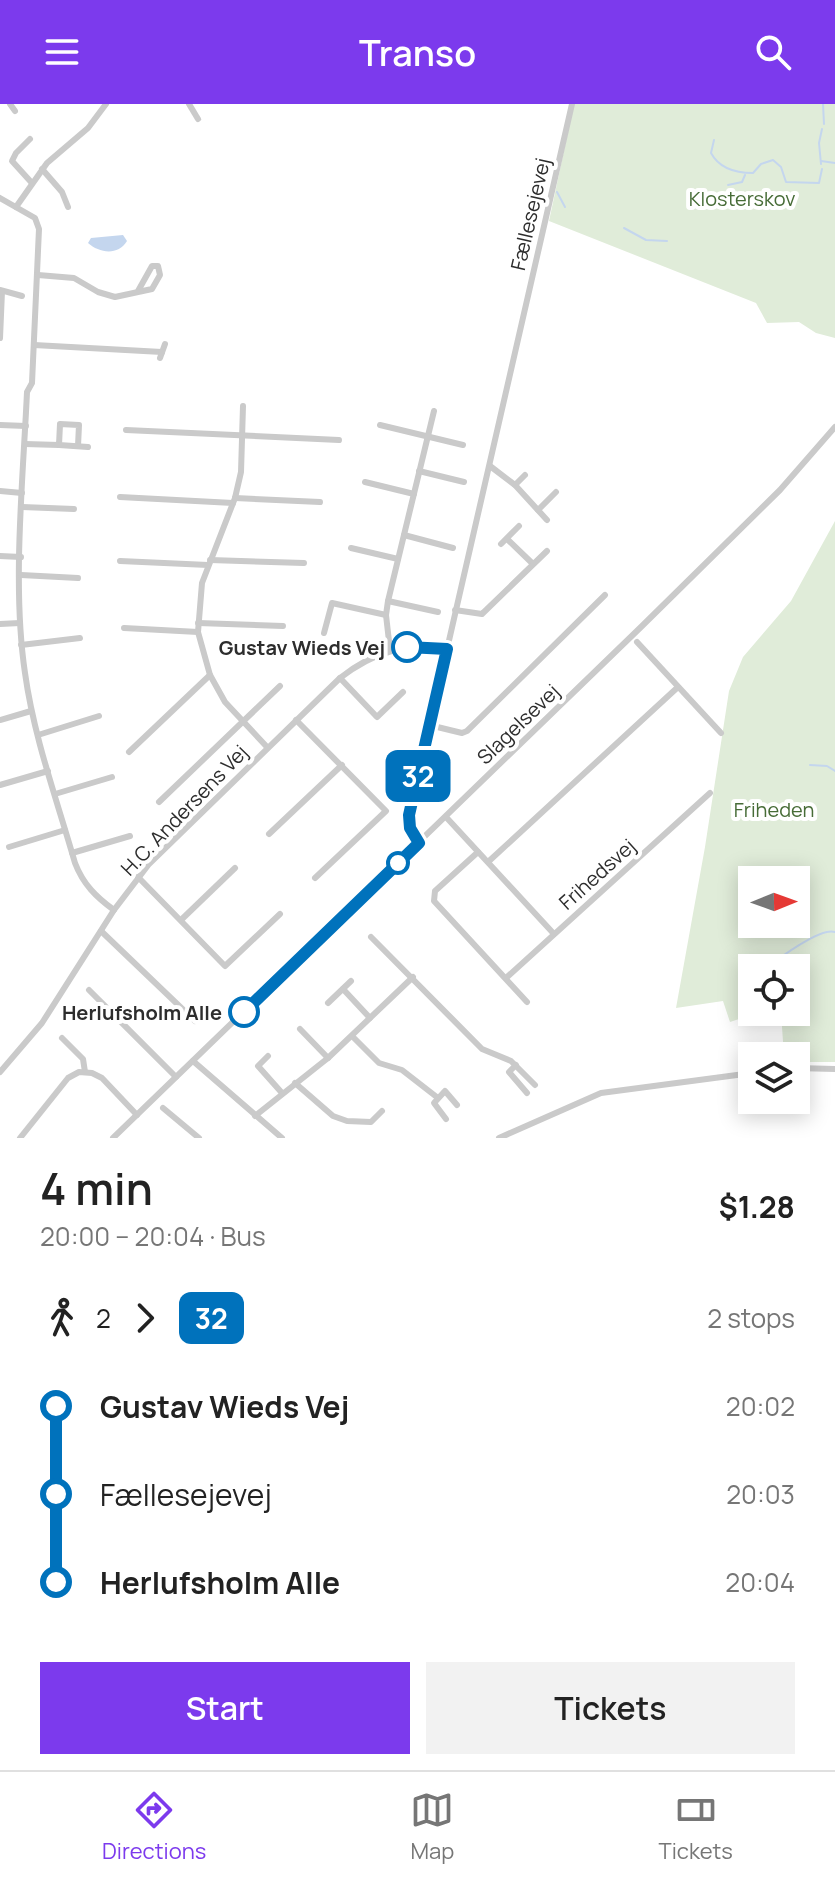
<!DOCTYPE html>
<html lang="en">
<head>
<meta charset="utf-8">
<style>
	:root { --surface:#fff; --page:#f2f2f2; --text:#222; --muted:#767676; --line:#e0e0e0; --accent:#7c3aed }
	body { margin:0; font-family:Manrope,sans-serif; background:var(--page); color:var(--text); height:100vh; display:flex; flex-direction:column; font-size:30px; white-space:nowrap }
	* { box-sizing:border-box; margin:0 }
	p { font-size:26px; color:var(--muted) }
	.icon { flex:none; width:44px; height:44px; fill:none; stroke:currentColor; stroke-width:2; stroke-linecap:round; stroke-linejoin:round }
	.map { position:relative; height:1034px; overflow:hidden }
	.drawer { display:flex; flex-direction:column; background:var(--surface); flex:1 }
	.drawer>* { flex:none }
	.badge { padding:0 16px; border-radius:12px; font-size:28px; line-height:52px }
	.needle { width:52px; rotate:89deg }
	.fabs { position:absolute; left:738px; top:762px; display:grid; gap:16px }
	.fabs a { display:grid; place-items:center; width:72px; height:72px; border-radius:0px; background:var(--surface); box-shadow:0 4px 20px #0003; font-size:40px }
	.map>.badge { position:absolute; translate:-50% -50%; box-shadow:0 0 0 4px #fff }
	.legs { display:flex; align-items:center; gap:12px; height:88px; padding:0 40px; font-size:26px }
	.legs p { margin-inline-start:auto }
	.head { display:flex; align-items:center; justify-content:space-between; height:136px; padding:0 40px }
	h1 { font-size:44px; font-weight:600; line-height:60px }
	.action { display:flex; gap:16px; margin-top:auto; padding:16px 40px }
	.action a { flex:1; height:92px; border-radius:0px; background:var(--accent); color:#fff; font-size:32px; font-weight:600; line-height:92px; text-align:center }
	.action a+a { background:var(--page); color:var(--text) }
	ul { padding:0 40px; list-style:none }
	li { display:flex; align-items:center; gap:28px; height:88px; font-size:30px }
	li i { display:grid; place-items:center; width:12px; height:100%; margin:0 10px; background:currentColor }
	li i::after { content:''; width:20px; height:20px; margin:-10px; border:6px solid; border-radius:50%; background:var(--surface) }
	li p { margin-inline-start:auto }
	li:first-child i { background:linear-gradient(#0000 50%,currentColor 0) }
	li:last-child i { background:linear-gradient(currentColor 50%,#0000 0) }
	header { display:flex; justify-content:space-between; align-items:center; height:104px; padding:0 40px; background:var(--accent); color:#fff; font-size:36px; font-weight:600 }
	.menu { display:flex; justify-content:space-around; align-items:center; height:112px; border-top:2px solid var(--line); background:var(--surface); font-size:22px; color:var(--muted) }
	.menu a { display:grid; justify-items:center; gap:4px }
	.menu .on { color:var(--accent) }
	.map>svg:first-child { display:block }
	.green { fill:#e0ecd9; fill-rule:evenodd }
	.water { fill:#c4d6ee }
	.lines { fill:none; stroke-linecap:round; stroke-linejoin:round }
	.stream { stroke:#c4d6ee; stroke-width:2 }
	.minor { stroke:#cacaca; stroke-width:6 }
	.line-1-casing { stroke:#fff; stroke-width:18 }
	.line-1 { stroke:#0072bc; stroke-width:12 }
	.stop-1-dot { fill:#fff; stroke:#0072bc; stroke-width:4 }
	.labels { text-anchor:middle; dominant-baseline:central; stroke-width:8; stroke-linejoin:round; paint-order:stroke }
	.park-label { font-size:20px; fill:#476c37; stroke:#fff }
	.street-label { font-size:20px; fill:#2d2d2d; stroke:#fff }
	.stop-label { font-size:20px; font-weight:bold; fill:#2d2d2d; stroke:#fff; text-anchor:end }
</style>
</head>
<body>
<header><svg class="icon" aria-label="menu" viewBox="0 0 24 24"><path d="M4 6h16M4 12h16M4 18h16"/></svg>Transo<svg class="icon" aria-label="search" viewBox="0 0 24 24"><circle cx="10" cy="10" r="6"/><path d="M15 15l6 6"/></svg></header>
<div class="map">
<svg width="835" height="1034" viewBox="0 0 835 1034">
	<rect width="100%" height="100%" fill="#fff"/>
	<!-- green -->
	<g class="green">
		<polygon points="574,0 835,0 835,234 816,229 799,218 767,219 756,199 549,117"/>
		<path d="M835 417V958H796V952H784L781 908H796V864H752V908H760L730 918 723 897 676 904 705 743 729 587 743 553 791 497ZM752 776H796V820H752Z"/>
	</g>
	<!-- water -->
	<path class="water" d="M123 131 127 137C118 152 99 149 88 139L91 134Z"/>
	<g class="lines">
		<!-- stream -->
		<g class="stream">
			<polyline points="823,0 824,20"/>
			<path d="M714 36 711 49C719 64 736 69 753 69L761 60 773 56 781 63 786 78 819 79 822 65"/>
			<polyline points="821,57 835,59"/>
			<polyline points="821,60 819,39 822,25"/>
			<polyline points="728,81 742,78 745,71"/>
			<polyline points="557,88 565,103"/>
			<polyline points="624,124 646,136 667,137"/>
			<polyline points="810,661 827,662 835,667"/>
			<path d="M767 864C779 854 821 823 835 828"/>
		</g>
		<!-- minor -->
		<g class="minor">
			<polyline points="10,0 15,7"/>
			<polyline points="189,0 198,15"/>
			<polyline points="30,35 16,49 12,57 31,78"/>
			<polyline points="42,65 62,88 68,103"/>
			<path d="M0 94 35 114 39 125 32 279 27 288C23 376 12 482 25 569 34 634 57 696 75 759 83 780 96 793 114 806"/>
			<polyline points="16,103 47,59 88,24 106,0"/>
			<polyline points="38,171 74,174 98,188 115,193 152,185 160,171 158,162 152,162 138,187"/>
			<polyline points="0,186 22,192"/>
			<polyline points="0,234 2,187"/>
			<polyline points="34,241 162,248"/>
			<polyline points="160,254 165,240"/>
			<polyline points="243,302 241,368 235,394 202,479 198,528 210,571 225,598 267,643"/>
			<polyline points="0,321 26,322"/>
			<polyline points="380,321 463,341"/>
			<polyline points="126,326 339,336"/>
			<polyline points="25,340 59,341 60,320 79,321 78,342"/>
			<polyline points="59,341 88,343"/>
			<polyline points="490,362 515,381 547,416"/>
			<polyline points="419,367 464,378"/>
			<polyline points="365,378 414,390"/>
			<polyline points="515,381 525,371"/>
			<polyline points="0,387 22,389"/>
			<polyline points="120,393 233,399"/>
			<polyline points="235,394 320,398"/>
			<polyline points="22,403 74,405"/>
			<polyline points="538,406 556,388"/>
			<polyline points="404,431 453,444"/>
			<polyline points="507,435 533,460"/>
			<polyline points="501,440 519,422"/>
			<polyline points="351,444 398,455"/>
			<polyline points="0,452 21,453"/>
			<polyline points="210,456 304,459"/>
			<polyline points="120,457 208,461"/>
			<polyline points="21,471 78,474"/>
			<polyline points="388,497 438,508"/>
			<polyline points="455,506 482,510 547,447"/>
			<polyline points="198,519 283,522"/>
			<polyline points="0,520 20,519"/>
			<polyline points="124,524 198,528"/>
			<polyline points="324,529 332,499 386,511"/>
			<polyline points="637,538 721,629"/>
			<polyline points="21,541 80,534"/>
			<polyline points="390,546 386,511 388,497 434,307"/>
			<polyline points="340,574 377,613 403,588"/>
			<polyline points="0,616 31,607"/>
			<polyline points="296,616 386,707 315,774"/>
			<polyline points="429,621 462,629 467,627 605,491"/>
			<polyline points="38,631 99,612"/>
			<polyline points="129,648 210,571"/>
			<polyline points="0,681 48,667"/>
			<polyline points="55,690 112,673"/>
			<polyline points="159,698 280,582"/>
			<polyline points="446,713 554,830"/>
			<polyline points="269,730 342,661"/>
			<polyline points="419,739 410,724 409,711 572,0"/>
			<polyline points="9,743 65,726"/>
			<polyline points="478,748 435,787 434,797 527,898"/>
			<polyline points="72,749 130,732"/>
			<polyline points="488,758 678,583"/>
			<polyline points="138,773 225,862 280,810"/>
			<polyline points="181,816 235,764"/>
			<polyline points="101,827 195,917"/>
			<polyline points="371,833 482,945 511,957 535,981"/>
			<polyline points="506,874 710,689"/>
			<polyline points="343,885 370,914"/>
			<polyline points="89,886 176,973"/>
			<polyline points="328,899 351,877"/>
			<polyline points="300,925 328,954"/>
			<polyline points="352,932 379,959 402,966 438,994"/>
			<polyline points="62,934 83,955 85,968"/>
			<polyline points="268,952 258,962 282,989"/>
			<polyline points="193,957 282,1034"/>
			<polyline points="516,961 509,968 527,989"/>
			<polyline points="796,964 835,965"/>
			<path d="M0 968 42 919 114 806 149 760 340 574C373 548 405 539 447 545"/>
			<polyline points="295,979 333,1012 347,1017 371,1018 382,1007"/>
			<polyline points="163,1004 199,1034"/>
			<polyline points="255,1012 328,954 413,873"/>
			<polyline points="446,1015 434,999 445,987 457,1001"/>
			<polyline points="20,1034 68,974 79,968 92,969 102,974 137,1011"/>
			<polyline points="113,1034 641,523 780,386 835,323"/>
			<polyline points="499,1034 601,989 752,969"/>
		</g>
	</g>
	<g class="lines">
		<!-- line-1 casing -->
		<g class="line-1-casing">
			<polyline id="line-1" points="244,908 419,739 410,724 409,711 447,545 407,543"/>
		</g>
		<!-- line-1 -->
		<use href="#line-1" class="line-1"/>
	</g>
	<!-- markers -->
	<g class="stop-1-dot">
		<circle cx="407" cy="543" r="14"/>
		<circle cx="398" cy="759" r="10"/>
		<circle cx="244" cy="908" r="14"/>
	</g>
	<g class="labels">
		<!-- park labels -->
		<g class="park-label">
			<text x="742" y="94">Klosterskov</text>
			<text x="774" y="705">Friheden</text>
		</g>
		<!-- street labels -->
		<g class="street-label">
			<text transform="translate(530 110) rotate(-77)">Fællesejevej</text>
			<text transform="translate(518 620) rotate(-44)">Slagelsevej</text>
			<text transform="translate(184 706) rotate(-46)">H.C. Andersens Vej</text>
			<text transform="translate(597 770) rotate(-42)">Frihedsvej</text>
		</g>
		<!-- stop labels -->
		<g class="stop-label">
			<text x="385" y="543">Gustav Wieds Vej</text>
			<text x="222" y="908">Herlufsholm Alle</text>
		</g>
	</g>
</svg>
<div class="fabs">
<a><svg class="needle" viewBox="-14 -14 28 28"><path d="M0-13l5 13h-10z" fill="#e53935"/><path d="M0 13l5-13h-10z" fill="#767676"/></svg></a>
<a><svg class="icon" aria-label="locate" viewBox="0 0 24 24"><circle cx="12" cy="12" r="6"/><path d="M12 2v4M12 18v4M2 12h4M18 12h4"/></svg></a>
<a><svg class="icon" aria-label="layers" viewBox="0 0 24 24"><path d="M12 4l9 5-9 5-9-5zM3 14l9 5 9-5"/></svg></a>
</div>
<b class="badge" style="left:418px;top:672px;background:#0072bc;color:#fff">32</b>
</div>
<section class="drawer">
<div class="head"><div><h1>4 min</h1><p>20:00 – 20:04 · Bus</p></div><b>$1.28</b></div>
<div class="legs"><svg class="icon" aria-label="walk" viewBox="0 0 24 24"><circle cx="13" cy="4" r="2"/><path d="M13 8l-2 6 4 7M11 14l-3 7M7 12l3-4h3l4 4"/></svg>2<svg class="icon" aria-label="forward" viewBox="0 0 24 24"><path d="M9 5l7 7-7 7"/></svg><b class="badge" style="background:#0072bc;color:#fff">32</b><p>2 stops</p></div>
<ul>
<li><i style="color:#0072bc"></i><b>Gustav Wieds Vej</b><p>20:02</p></li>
<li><i style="color:#0072bc"></i><span>Fællesejevej</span><p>20:03</p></li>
<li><i style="color:#0072bc"></i><b>Herlufsholm Alle</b><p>20:04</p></li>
</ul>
<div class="action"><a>Start</a><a>Tickets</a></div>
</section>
<nav class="menu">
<a class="on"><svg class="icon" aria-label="directions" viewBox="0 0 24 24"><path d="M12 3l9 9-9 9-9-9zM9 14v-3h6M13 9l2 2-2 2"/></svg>Directions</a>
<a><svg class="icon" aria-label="map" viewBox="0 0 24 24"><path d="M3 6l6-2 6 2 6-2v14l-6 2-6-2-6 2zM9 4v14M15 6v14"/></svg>Map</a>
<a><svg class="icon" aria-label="tickets" viewBox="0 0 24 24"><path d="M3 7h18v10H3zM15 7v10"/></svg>Tickets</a>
</nav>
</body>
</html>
